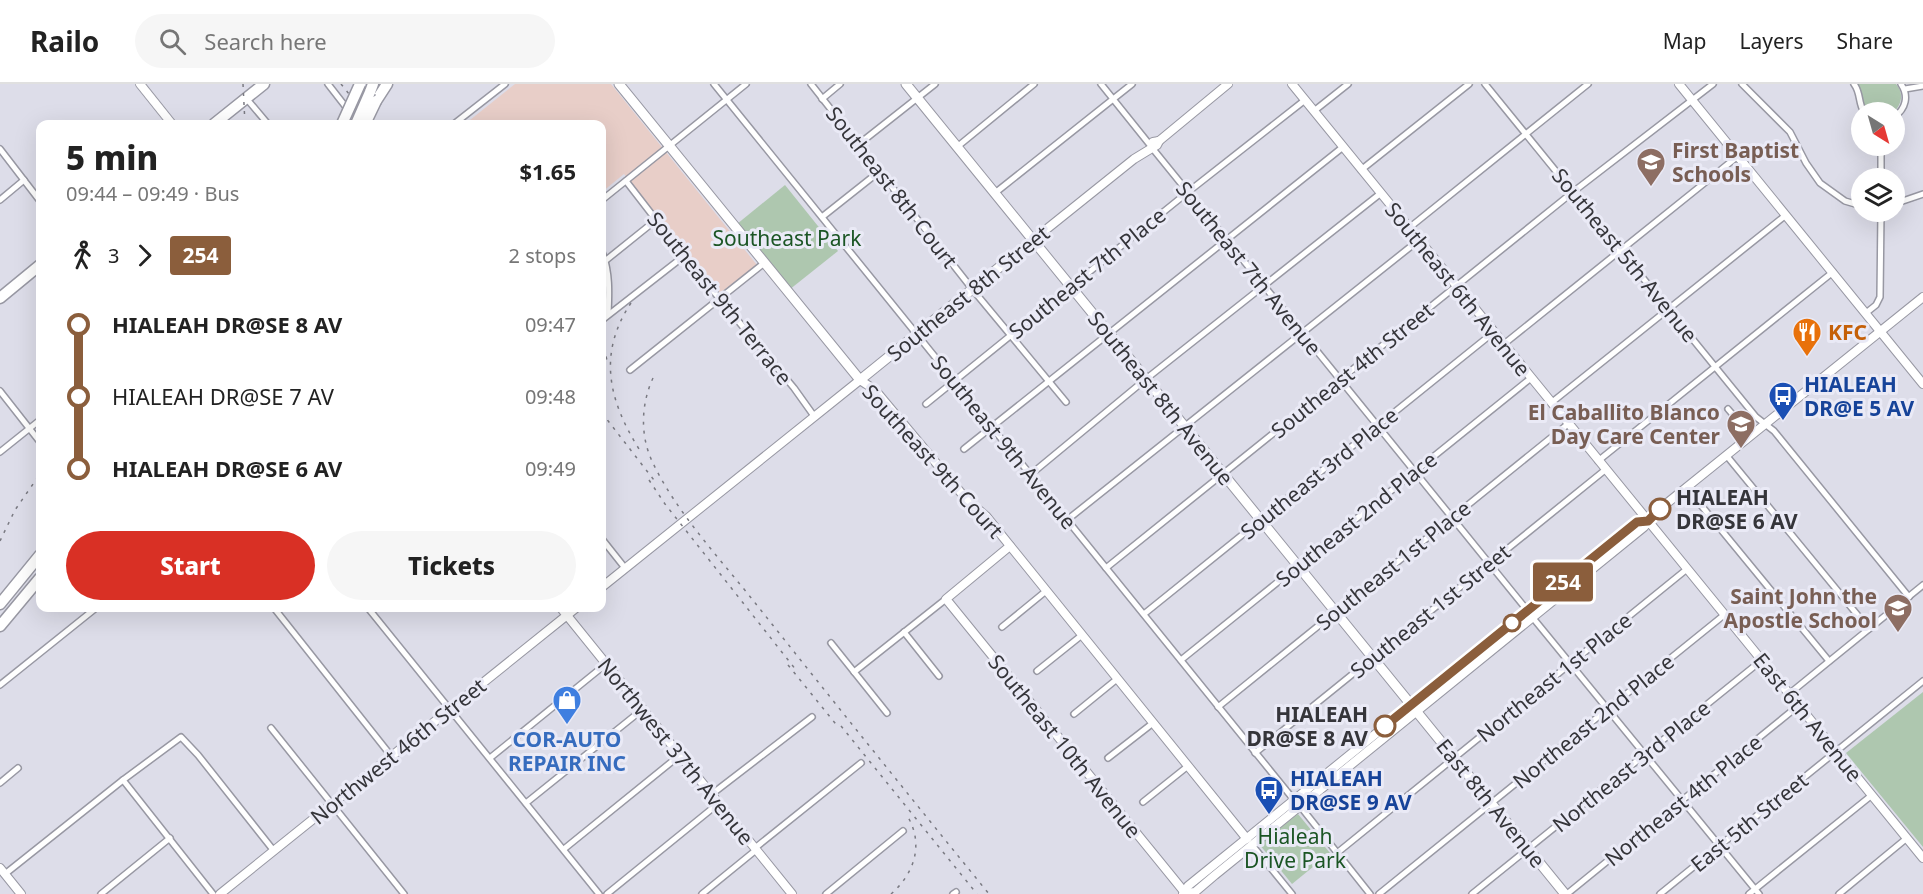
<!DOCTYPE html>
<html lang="en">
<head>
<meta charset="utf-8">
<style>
	:root { --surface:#fff; --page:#f6f6f6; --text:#222; --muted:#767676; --line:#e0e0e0; --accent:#d93025 }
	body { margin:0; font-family:"Noto Sans",sans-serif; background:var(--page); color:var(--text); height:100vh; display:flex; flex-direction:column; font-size:22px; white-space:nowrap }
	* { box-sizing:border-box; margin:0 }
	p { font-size:20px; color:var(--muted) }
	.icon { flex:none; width:33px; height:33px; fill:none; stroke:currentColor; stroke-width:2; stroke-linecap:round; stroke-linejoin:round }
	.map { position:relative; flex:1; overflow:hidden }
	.panel { position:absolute; left:36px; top:36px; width:570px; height:492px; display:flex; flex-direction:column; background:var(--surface); border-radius:12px; box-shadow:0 6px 24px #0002 }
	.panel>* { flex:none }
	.badge { padding:0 12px; border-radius:4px; font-size:21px; line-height:39px }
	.needle { width:39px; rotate:143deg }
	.buttons { position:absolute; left:1851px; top:18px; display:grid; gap:12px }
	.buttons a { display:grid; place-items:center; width:54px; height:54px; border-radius:50%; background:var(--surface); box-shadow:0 6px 24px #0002; font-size:30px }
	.map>.badge { position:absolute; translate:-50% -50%; box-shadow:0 0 0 3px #fff }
	.legs { display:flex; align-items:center; gap:9px; height:66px; padding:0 30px; font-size:20px }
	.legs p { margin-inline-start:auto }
	.summary { display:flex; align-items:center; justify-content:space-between; height:102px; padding:0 30px }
	h1 { font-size:33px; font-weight:800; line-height:45px }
	.button { display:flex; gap:12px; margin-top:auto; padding:12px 30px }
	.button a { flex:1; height:69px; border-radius:36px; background:var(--accent); color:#fff; font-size:24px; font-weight:800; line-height:69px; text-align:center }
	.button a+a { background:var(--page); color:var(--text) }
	ul { padding:0 30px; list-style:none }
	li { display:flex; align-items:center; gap:21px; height:72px; font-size:22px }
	li i { display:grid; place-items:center; width:9px; height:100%; margin:0 8px; background:currentColor }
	li i::after { content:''; width:15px; height:15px; margin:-8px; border:4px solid; border-radius:50%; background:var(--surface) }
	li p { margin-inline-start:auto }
	li:first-child i { background:linear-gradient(#0000 50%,currentColor 0) }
	li:last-child i { background:linear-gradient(currentColor 50%,#0000 0) }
	header { display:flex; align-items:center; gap:36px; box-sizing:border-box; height:84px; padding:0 30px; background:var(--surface); border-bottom:2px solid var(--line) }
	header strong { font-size:28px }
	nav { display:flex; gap:33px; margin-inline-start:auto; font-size:21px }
	.search { width:420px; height:54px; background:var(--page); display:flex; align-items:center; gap:15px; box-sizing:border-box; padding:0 21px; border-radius:33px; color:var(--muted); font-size:22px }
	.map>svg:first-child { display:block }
	.commercial { fill:#e8cec8 }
	.green { fill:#aec7af }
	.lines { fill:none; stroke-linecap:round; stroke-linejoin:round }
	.street-casing { stroke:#9898a3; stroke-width:8 }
	.secondary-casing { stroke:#9898a3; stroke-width:10 }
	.primary-casing { stroke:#9898a3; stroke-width:11 }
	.highway-casing { stroke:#9898a3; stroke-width:13 }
	.street { stroke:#fff; stroke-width:5 }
	.secondary { stroke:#fff; stroke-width:8 }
	.primary { stroke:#fff; stroke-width:9 }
	.highway { stroke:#fff; stroke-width:10 }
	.rail { stroke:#7a7a82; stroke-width:1.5; stroke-dasharray:3 6; stroke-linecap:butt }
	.highway-bridge-casing { stroke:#9898a3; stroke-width:13; stroke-linecap:butt }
	.highway-bridge { stroke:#fff; stroke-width:10 }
	.line-1-casing { stroke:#fff; stroke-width:14 }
	.line-1 { stroke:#8b5e3c; stroke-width:9 }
	.stop-1-dot { fill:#fff; stroke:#8b5e3c; stroke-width:3 }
	.labels { text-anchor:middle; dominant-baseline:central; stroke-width:6; stroke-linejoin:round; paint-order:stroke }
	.education-label { font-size:21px; font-weight:bold; fill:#785e54; stroke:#eaeaf6; text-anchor:end }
	.street-label { font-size:21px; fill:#35353a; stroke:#eaeaf6 }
	.park-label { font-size:21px; fill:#1b5524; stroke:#eaeaf6 }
	.food-label { font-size:21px; font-weight:bold; fill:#c56008; stroke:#eaeaf6; text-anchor:start }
	.transit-label { font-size:21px; font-weight:bold; fill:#164399; stroke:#eaeaf6; text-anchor:start }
	.stop-label { font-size:21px; font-weight:bold; fill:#35353a; stroke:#eaeaf6; text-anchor:start }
	.shop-label { font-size:21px; font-weight:bold; fill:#366cbe; stroke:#eaeaf6 }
</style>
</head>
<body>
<header>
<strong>Railo</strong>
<div class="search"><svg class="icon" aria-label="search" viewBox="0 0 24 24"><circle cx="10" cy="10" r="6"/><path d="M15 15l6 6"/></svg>Search here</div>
<nav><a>Map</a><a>Layers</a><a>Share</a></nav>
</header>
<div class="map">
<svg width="1923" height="810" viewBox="0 0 1923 810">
	<rect width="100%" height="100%" fill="#dddde9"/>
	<!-- commercial -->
	<polygon class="commercial" points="515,0 611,0 757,181 720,209 624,90 602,108 602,40 465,40"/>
	<!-- green -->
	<g class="green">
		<path d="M1856 0H1896C1904 9 1902 20 1894 28H1868C1860 19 1864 9 1856 0Z"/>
		<polygon points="785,101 838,167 789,206 737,140"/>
		<polygon points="1923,608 1923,763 1846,669"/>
		<polygon points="1298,730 1330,769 1292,800 1259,760"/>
	</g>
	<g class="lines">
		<!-- street casing -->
		<g class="street-casing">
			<g id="street">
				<polyline points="328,0 349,27"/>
				<polyline points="714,0 1294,716"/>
				<polyline points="811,0 973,206 1066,318"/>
				<polyline points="1101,0 1150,61"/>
				<polyline points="1485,0 1756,333 1774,347 1909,513"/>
				<polyline points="1742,0 1790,48 1806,79 1820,99 1845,117 1862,122"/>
				<path d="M1854 0C1861 9 1858 19 1864 28"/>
				<polyline points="1905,5 1923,2"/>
				<polyline points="246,14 268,40"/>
				<polyline points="822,15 840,0"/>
				<polyline points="1314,27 1348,0"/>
				<path d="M1894 33C1906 25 1909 12 1901 0"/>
				<polyline points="454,40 505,0"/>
				<polyline points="859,60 935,0"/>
				<polyline points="957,63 1034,0"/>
				<polyline points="0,65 40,117"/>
				<polyline points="1153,65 1527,526"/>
				<polyline points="1361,86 1469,0"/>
				<polyline points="1881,94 1881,62"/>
				<polyline points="626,97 684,172 794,304 814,332"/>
				<polyline points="995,109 1132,0"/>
				<polyline points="0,116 24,96"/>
				<polyline points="602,116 746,0"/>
				<polyline points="1894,120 1923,110"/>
				<polyline points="822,133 880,87"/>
				<polyline points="1409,144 1588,0"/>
				<path d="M602 168C610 188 609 209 608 230"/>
				<polyline points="605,177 656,136"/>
				<polyline points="1866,229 1876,221 1880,213 1881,128"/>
				<polyline points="602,236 684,172"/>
				<polyline points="1504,260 1738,72"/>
				<polyline points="630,286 763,180"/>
				<polyline points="0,307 40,358"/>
				<polyline points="1551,319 1786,131"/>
				<polyline points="926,320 1188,108 1305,16"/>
				<polyline points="1728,325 1751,352"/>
				<polyline points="964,365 1343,63"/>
				<polyline points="0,368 40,336"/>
				<polyline points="1726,371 1869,545"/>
				<polyline points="1598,377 1833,188"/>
				<polyline points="1030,391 1146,295 1381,109"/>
				<polyline points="1686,403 1829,577"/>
				<polyline points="1067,436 1419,156"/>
				<polyline points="602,455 625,484"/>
				<polyline points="1106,484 1573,108 1713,0"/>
				<polyline points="274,524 392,673"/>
				<polyline points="368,524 599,810"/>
				<polyline points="1144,530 1494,248"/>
				<polyline points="1533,534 1759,810"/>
				<polyline points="1002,543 1046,507"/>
				<polyline points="904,548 939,592"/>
				<polyline points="831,559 887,629"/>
				<polyline points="1181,576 1531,294"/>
				<polyline points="1037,587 1082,551"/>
				<polyline points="854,588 946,515"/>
				<polyline points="0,601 96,524"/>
				<polyline points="1789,610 1923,501"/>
				<polyline points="1218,623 1568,340"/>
				<polyline points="1074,630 1117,595"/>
				<polyline points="271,644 404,810"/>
				<polyline points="1255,669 1605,386"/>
				<polyline points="490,674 606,580"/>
				<polyline points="1108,674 1153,639"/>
				<polyline points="123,696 213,810"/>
				<polyline points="0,699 18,684"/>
				<polyline points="712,710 812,633"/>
				<polyline points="1143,718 1188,682"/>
				<polyline points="526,719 643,625"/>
				<polyline points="1300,722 1370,810"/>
				<polyline points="1252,761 1292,810"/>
				<polyline points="755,764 861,679"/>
				<polyline points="564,765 680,671"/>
				<polyline points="1337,769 1687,485"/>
				<polyline points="5,790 123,696 181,653 198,671 274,767"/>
				<polyline points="101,810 170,754"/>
				<polyline points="607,810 719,719"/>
				<polyline points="702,810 756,766"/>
				<polyline points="826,810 903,747"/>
				<polyline points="953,810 956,808"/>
				<polyline points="1379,810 1724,531"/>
				<polyline points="1472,810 1762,576"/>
				<polyline points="1567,810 1798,622"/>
				<polyline points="1660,810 1923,597"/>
				<polyline points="1749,810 1872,711"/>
				<polyline points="1839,810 1907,754"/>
			</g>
		</g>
		<!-- secondary casing -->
		<g class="secondary-casing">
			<g id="secondary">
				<polyline points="140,0 172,40"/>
				<polyline points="1292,0 1923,774"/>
				<polyline points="1679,0 1923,300"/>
				<polyline points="1153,58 1159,57 1228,0"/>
				<polyline points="1033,156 1134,75 1157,61 1159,57"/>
				<polyline points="1010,462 946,515 1186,810"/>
				<polyline points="602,503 860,296 875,306 967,416 986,432 1247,755"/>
				<polyline points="561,524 792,810"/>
				<polyline points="0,784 21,810"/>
				<polyline points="1185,809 1195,808 1215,791 1644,443 1656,428 1923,213"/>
				<polyline points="220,810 576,524"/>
				<polyline points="1183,810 1188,802 1637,438 1648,437"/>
			</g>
		</g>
		<!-- primary casing -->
		<g class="primary-casing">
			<g id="primary">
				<polyline points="619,0 860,296 1033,156"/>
				<polyline points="906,0 1565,810"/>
			</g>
		</g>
		<!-- highway casing -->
		<g class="highway-casing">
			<g id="highway">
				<polyline points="370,8 373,0"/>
				<polyline points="376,17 387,0"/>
				<polyline points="214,40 264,0"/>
				<polyline points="0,214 40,181"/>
				<polyline points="0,520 40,471"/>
				<polyline points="0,542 40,494"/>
			</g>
		</g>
		<!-- street -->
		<use href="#street" class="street"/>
		<!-- secondary -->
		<use href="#secondary" class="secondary"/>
		<!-- primary -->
		<use href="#primary" class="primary"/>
		<!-- highway -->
		<use href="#highway" class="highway"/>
		<!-- rail -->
		<g class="rail">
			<polyline points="243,0 245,40"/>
			<polyline points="341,0 373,40"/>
			<path d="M631 219C597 270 609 317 639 365"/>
			<polyline points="602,255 608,281"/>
			<path d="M653 294C641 320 640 351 652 377 675 427 722 477 756 520 833 617 911 714 989 810"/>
			<polyline points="602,329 657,400"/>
			<polyline points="649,396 665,420 796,586"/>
			<polyline points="0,457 15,426 40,390"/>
			<polyline points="788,581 839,644"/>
			<polyline points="841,642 977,810"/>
			<path d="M891 810C914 790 924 761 908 733"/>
		</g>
		<!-- highway-bridge casing -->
		<g class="highway-bridge-casing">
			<g id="highway-bridge">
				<polyline points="342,40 360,0"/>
				<polyline points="356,40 370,8"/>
				<polyline points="365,40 376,17"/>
			</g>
		</g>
		<!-- highway-bridge -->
		<use href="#highway-bridge" class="highway-bridge"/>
	</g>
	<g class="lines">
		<!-- line-1 casing -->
		<g class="line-1-casing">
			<polyline id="line-1" points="1385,642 1637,438 1648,437 1660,425"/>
		</g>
		<!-- line-1 -->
		<use href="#line-1" class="line-1"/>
	</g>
	<!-- icons -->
	<defs>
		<g id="school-pin" transform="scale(1.5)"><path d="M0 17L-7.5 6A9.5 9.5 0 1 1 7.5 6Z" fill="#8d6e63" stroke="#eaeaf6"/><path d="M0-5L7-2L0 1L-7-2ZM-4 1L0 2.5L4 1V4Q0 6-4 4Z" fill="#fff"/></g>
		<g id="restaurant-pin" transform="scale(1.5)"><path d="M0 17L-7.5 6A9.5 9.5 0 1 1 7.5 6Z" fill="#e8710a" stroke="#eaeaf6"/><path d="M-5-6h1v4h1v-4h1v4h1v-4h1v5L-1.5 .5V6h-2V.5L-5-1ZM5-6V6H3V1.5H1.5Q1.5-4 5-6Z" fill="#fff"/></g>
		<g id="bus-pin" transform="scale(1.5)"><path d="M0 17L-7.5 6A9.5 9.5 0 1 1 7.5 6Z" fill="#1a4fb4" stroke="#eaeaf6"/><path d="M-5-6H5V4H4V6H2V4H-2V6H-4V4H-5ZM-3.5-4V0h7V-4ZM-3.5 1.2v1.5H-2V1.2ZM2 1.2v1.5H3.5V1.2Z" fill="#fff"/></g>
		<g id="shop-pin" transform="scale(1.5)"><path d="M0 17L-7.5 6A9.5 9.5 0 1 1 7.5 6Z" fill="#3f7fe0" stroke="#eaeaf6"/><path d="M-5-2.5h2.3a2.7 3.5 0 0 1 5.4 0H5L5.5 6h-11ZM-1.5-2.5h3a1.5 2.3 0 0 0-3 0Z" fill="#fff"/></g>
	</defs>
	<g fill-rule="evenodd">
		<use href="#school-pin" x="1651" y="78"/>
		<use href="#restaurant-pin" x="1807" y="248"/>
		<use href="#bus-pin" x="1783" y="312"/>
		<use href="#school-pin" x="1741" y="340"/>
		<use href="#school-pin" x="1898" y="524"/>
		<use href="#shop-pin" x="567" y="616"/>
		<use href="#bus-pin" x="1269" y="706"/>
	</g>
	<!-- markers -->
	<g class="stop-1-dot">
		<circle cx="1660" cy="425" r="10"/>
		<circle cx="1512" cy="539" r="8"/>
		<circle cx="1385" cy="642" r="10"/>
	</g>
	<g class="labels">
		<!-- education labels -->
		<g class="education-label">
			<text x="1672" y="66" text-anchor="start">First Baptist<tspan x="1672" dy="24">Schools</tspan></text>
			<text x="1720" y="328">El Caballito Blanco<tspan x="1720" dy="24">Day Care Center</tspan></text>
			<text x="1877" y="512">Saint John the<tspan x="1877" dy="24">Apostle School</tspan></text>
		</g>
		<!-- street labels -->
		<g class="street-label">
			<text transform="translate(892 103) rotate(52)">Southeast 8th Court</text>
			<text transform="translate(1625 171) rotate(51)">Southeast 5th Avenue</text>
			<text transform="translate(1249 184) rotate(51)">Southeast 7th Avenue</text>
			<text transform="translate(1087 189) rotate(-39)">Southeast 7th Place</text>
			<text transform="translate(1458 205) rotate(51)">Southeast 6th Avenue</text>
			<text transform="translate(968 209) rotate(-39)">Southeast 8th Street</text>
			<text transform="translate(720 214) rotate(51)">Southeast 9th Terrace</text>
			<text transform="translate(1352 286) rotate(-39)">Southeast 4th Street</text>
			<text transform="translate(1161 314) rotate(51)">Southeast 8th Avenue</text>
			<text transform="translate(1004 358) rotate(51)">Southeast 9th Avenue</text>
			<text transform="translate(933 377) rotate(48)">Southeast 9th Court</text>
			<text transform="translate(1319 389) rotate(-39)">Southeast 3rd Place</text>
			<text transform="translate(1356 435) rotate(-39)">Southeast 2nd Place</text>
			<text transform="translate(1393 481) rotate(-39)">Southeast 1st Place</text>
			<text transform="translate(1430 527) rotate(-39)">Southeast 1st Street</text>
			<text transform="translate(1554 593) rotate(-39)">Northeast 1st Place</text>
			<text transform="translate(1808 633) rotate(51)">East 6th Avenue</text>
			<text transform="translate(1593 637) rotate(-39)">Northeast 2nd Place</text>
			<text transform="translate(1065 662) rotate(51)">Southeast 10th Avenue</text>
			<text transform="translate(398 667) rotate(-39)">Northwest 46th Street</text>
			<text transform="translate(676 667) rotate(51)">Northwest 37th Avenue</text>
			<text transform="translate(1631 682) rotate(-39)">Northeast 3rd Place</text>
			<text transform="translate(1683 716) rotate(-39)">Northeast 4th Place</text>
			<text transform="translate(1491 719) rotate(51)">East 8th Avenue</text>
			<text transform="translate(1749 738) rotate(-39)">East 5th Street</text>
		</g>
		<!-- park labels -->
		<g class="park-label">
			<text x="787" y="154">Southeast Park</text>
			<text x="1295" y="752">Hialeah<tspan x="1295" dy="24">Drive Park</tspan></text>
		</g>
		<!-- food labels -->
		<g class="food-label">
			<text x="1828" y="248">KFC</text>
		</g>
		<!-- transit labels -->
		<g class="transit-label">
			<text x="1804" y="300">HIALEAH<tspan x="1804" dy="24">DR@E 5 AV</tspan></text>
			<text x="1290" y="694">HIALEAH<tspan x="1290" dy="24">DR@SE 9 AV</tspan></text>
		</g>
		<!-- stop labels -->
		<g class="stop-label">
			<text x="1676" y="413">HIALEAH<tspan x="1676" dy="24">DR@SE 6 AV</tspan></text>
			<text x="1368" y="630" text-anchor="end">HIALEAH<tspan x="1368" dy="24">DR@SE 8 AV</tspan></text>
		</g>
		<!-- shop labels -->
		<g class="shop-label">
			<text x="567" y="655">COR-AUTO<tspan x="567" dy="24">REPAIR INC</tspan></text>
		</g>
	</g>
</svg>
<div class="buttons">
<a><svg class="needle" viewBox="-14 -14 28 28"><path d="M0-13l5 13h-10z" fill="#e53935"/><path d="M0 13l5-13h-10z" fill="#767676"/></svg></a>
<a><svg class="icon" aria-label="layers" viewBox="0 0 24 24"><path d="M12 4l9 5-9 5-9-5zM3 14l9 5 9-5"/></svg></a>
</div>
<b class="badge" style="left:1563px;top:498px;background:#8b5e3c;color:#fff">254</b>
<section class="panel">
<div class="summary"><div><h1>5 min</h1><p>09:44 – 09:49 · Bus</p></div><b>$1.65</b></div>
<div class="legs"><svg class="icon" aria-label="walk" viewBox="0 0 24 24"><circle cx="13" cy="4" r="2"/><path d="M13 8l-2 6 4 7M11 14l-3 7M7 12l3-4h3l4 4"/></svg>3<svg class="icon" aria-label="forward" viewBox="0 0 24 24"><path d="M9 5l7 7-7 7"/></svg><b class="badge" style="background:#8b5e3c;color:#fff">254</b><p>2 stops</p></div>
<ul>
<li><i style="color:#8b5e3c"></i><b>HIALEAH DR@SE 8 AV</b><p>09:47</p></li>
<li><i style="color:#8b5e3c"></i><span>HIALEAH DR@SE 7 AV</span><p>09:48</p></li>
<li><i style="color:#8b5e3c"></i><b>HIALEAH DR@SE 6 AV</b><p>09:49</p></li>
</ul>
<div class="button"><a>Start</a><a>Tickets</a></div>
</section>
</div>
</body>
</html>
